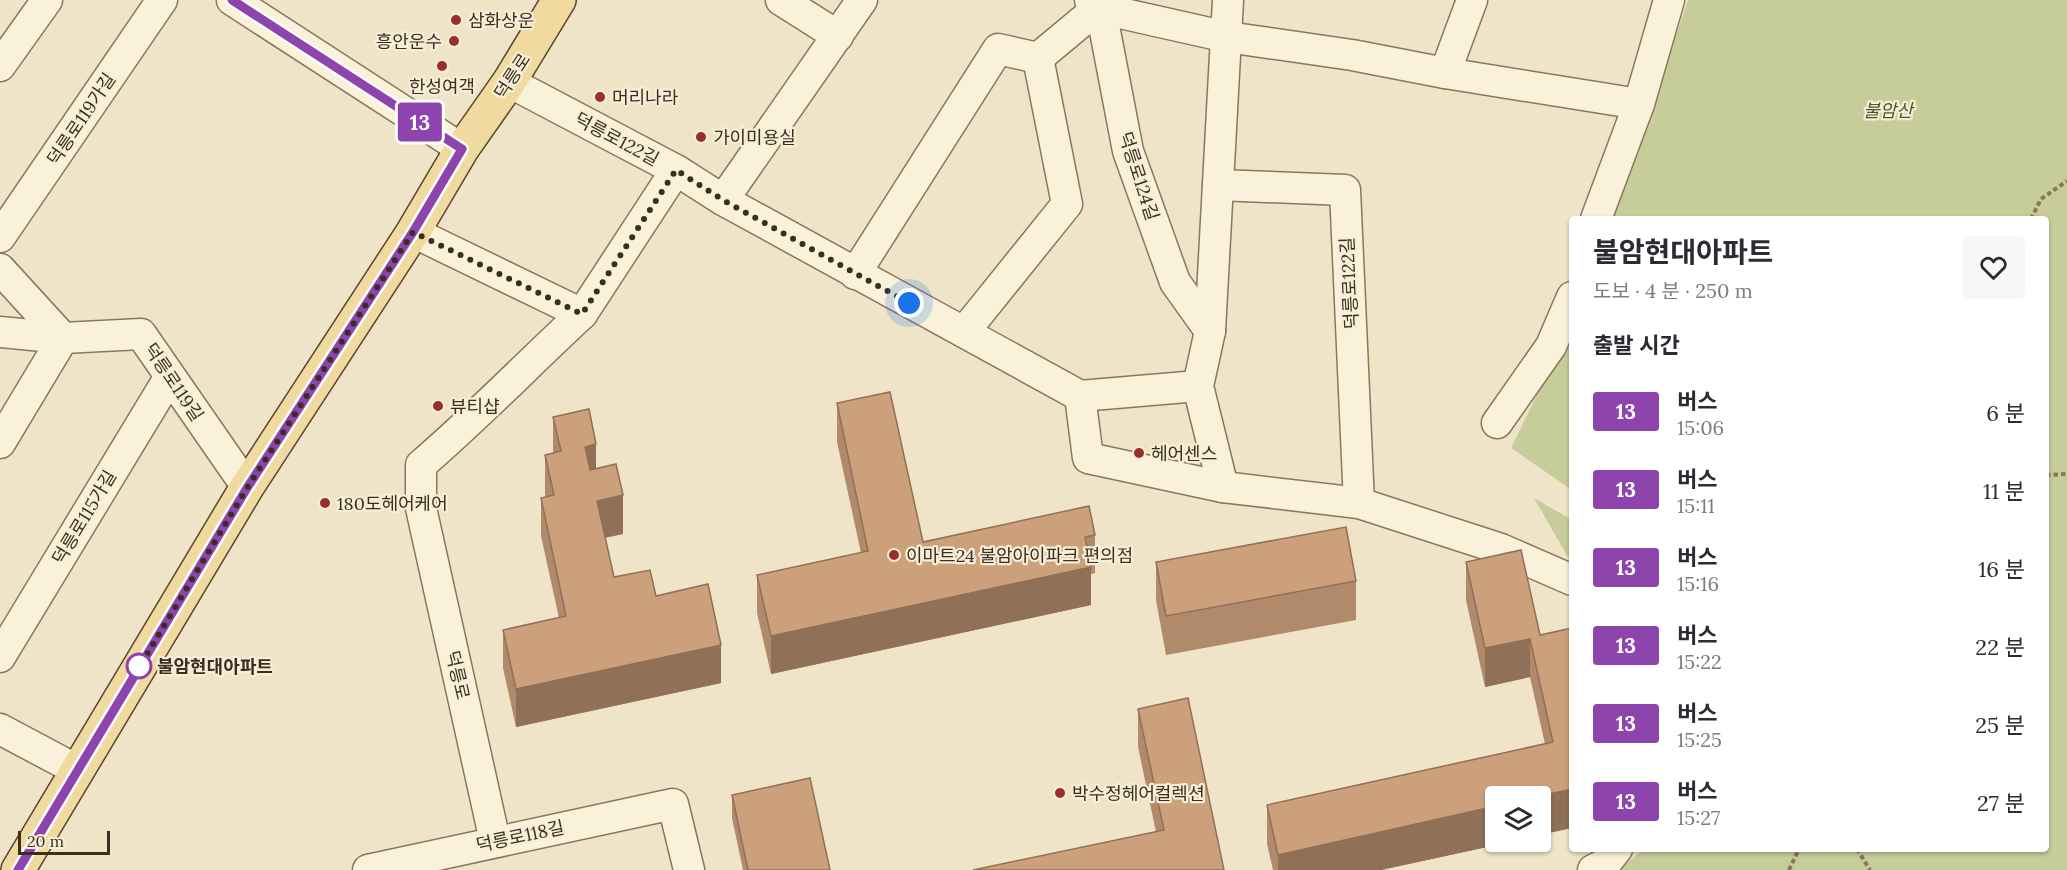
<!DOCTYPE html>
<html lang="ko">
<head>
<meta charset="utf-8">
<style>
	:root { --surface:#fff; --page:#f7f7f7; --text:#2b2b33; --muted:#7c7c81 }
	body { margin:0; font-family:Lora,"Noto Sans KR",serif; background:var(--page); color:var(--text); height:100vh; display:flex; flex-direction:column; font-size:22px; white-space:nowrap }
	* { box-sizing:border-box; margin:0 }
	p { font-size:20px; color:var(--muted) }
	.icon { flex:none; width:33px; height:33px; fill:none; stroke:currentColor; stroke-width:2; stroke-linecap:round; stroke-linejoin:round }
	.map { position:relative; flex:1; overflow:hidden }
	.drawer { position:absolute; left:1569px; top:216px; width:480px; height:636px; display:flex; flex-direction:column; background:var(--surface); border-radius:6px; box-shadow:0 2px 4px #0004 }
	.drawer>* { flex:none }
	.badge { padding:0 12px; border-radius:4px; font-size:21px; line-height:39px }
	.fabs { position:absolute; left:1485px; top:786px; display:grid; gap:12px }
	.fabs a { display:grid; place-items:center; width:66px; height:66px; border-radius:6px; background:var(--surface); box-shadow:0 2px 4px #0004; font-size:30px }
	.scale { position:absolute; left:18px; bottom:15px; width:92px; box-sizing:border-box; padding-left:6px; border:3px solid #3b2e20; border-top:0; font-size:16px; line-height:21px; white-space:nowrap; color:#3b2e20; -webkit-text-stroke:4px #f6eed6; paint-order:stroke }
	.you { position:absolute; width:30px; height:30px; margin:-15px; border:4px solid #fff; border-radius:50%; background:#1a73e8; box-shadow:0 0 0 9px #1a73e833 }
	.map>.badge { position:absolute; translate:-50% -50%; box-shadow:0 0 0 3px #fff }
	h2 { padding:0 24px; font-size:22px; line-height:54px }
	.round { display:grid; place-items:center; flex:none; width:63px; height:63px; border-radius:6px; background:var(--page) }
	.headline { display:flex; align-items:center; justify-content:space-between; height:102px; padding:0 24px }
	h1 { font-size:28px; font-weight:700; line-height:45px }
	ul { padding:0; list-style:none }
	li { display:flex; align-items:center; gap:18px; height:78px; padding:0 24px }
	li div { flex:1 }
	li b { display:block; font-size:22px }
	li em { font-style:normal }
	li .badge { min-width:66px; font-weight:700; text-align:center }
	.map>svg:first-child { display:block }
	.green { fill:#c6cd9a }
	.lines { fill:none; stroke-linecap:round; stroke-linejoin:round }
	.minor-casing { stroke:#8b765c; stroke-width:33 }
	.major-casing { stroke:#594430; stroke-width:36 }
	.path { stroke:#8b765c; stroke-width:4; stroke-dasharray:4.5 3; stroke-linecap:butt }
	.minor { stroke:#f9f1da; stroke-width:30 }
	.major { stroke:#f1da9f; stroke-width:33 }
	.wall { fill:#b08a6b }
	.shaded-wall { fill:#907057 }
	.building { fill:#cda07c; stroke:#907057; stroke-width:1.5 }
	.line-casing { stroke:#fff; stroke-width:14 }
	.line { stroke:#8e44ad; stroke-width:9 }
	.walk { stroke:#3b2e20; stroke-width:6; stroke-dasharray:0 10.8 }
	.poi-dot { fill:#9a2e2b; stroke:#f6eed6; stroke-width:2 }
	.stop-dot { fill:#fff; stroke:#8e44ad; stroke-width:3 }
	.labels { text-anchor:middle; dominant-baseline:central; stroke-width:4.5; stroke-linejoin:round; paint-order:stroke }
	.poi-label { font-size:18px; fill:#3b2e20; stroke:#f6eed6; text-anchor:start }
	.street-label { font-size:18px; fill:#3b2e20; stroke:#f6eed6 }
	.park-label { font-size:18px; font-style:italic; fill:#495726; stroke:#f6eed6 }
	.stop-label { font-size:18px; font-weight:bold; fill:#3b2e20; stroke:#f6eed6; text-anchor:start }
</style>
</head>
<body>
<div class="map">
<svg width="2067" height="870" viewBox="0 0 2067 870">
	<rect width="100%" height="100%" fill="#efe4c7"/>
	<!-- green -->
	<g class="green">
		<polygon points="1688,0 2067,0 2067,870 1618,870 1644,849 2046,849 2046,219 1613,219"/>
		<polygon points="1572,323 1572,490 1511,448"/>
		<polygon points="1534,498 1572,520 1572,564"/>
	</g>
	<g class="lines">
		<!-- minor casing -->
		<g class="minor-casing">
			<g id="minor">
				<polyline points="232,0 462,149"/>
				<polyline points="781,0 838,36"/>
				<polyline points="1090,0 1098,8 1227,37 1352,55 1445,73 1639,104"/>
				<polyline points="1099,0 1128,151 1175,282 1210,331"/>
				<polyline points="0,66 47,0"/>
				<polyline points="1445,73 1472,0"/>
				<polyline points="509,82 676,170 723,200 1080,396"/>
				<polyline points="1218,185 1345,190 1359,503"/>
				<polyline points="723,200 862,0"/>
				<polyline points="1596,219 1639,104 1669,0"/>
				<polyline points="413,232 582,314 676,170"/>
				<polyline points="0,237 162,0"/>
				<polyline points="0,269 63,338"/>
				<polyline points="855,274 998,49 1038,58 1098,8"/>
				<polyline points="0,332 63,338 141,334 247,487"/>
				<polyline points="964,332 1067,204 1038,58"/>
				<polyline points="1080,396 1088,458 1223,487 1359,503 1501,549 1572,580"/>
				<polyline points="1080,396 1198,386"/>
				<polyline points="1497,423 1551,346 1572,297"/>
				<polyline points="0,443 63,338"/>
				<polyline points="1223,487 1198,386 1210,331 1228,0"/>
				<polyline points="0,657 169,378"/>
				<polyline points="0,729 77,770"/>
				<path d="M495 841 421 508V465C477 417 528 364 582 314"/>
				<polyline points="368,870 673,804 689,870"/>
				<polyline points="1593,870 1605,864 1617,849"/>
			</g>
		</g>
		<!-- major casing -->
		<g class="major-casing">
			<polyline id="major" points="18,870 247,487 413,232 462,149 509,82 559,0"/>
		</g>
		<!-- path -->
		<g class="path">
			<polyline points="2031,219 2041,199 2067,181"/>
			<polyline points="2046,475 2067,474"/>
			<polyline points="1857,849 1870,870"/>
			<polyline points="1789,870 1799,849"/>
		</g>
		<!-- minor -->
		<use href="#minor" class="minor"/>
		<!-- major -->
		<use href="#major" class="major"/>
	</g>
	<!-- wall -->
	<g class="wall">
		<polygon points="837,403 923,542 1095,535 1095,573 1091,574 1091,605 771,674 757,613 757,575 861,553 837,442"/>
		<polygon points="553,417 596,468 623,534 605,538 614,577 656,596 721,683 516,727 503,668 503,630 559,618 541,536 541,498 545,497 545,455 553,453"/>
		<polygon points="1521,550 1572,828 1496,842 1510,842 1381,870 1273,870 1267,844 1267,805 1545,744 1530,677 1485,687 1466,600 1466,562"/>
		<polygon points="1156,562 1356,581 1356,620 1166,655 1156,600"/>
		<polygon points="1138,709 1224,870 1156,832 1138,747"/>
		<polygon points="732,795 830,870 743,870 732,818"/>
	</g>
	<!-- shaded-wall -->
	<g class="shaded-wall">
		<polygon points="596,444 596,482 585,485 585,447"/>
		<polygon points="623,495 623,534 597,539 597,501"/>
		<polygon points="1091,567 1091,605 771,674 771,636"/>
		<polygon points="1530,639 1530,677 1485,687 1485,648"/>
		<polygon points="721,645 721,683 516,727 516,689"/>
		<polygon points="1572,789 1572,828 1540,835 1540,796"/>
		<polygon points="1496,806 1496,842 1510,842 1381,870 1278,870 1278,855"/>
	</g>
	<!-- building -->
	<g class="building">
		<polygon points="890,392 923,542 1089,506 1095,535 1085,537 1091,567 771,636 757,575 868,551 837,403"/>
		<polygon points="589,409 596,444 585,447 590,470 616,464 623,495 597,501 614,577 650,570 656,596 708,584 721,645 516,689 503,630 566,616 541,498 554,495 545,455 561,451 553,417"/>
		<polygon points="1346,527 1356,581 1166,616 1156,562"/>
		<polygon points="1521,550 1540,635 1572,628 1572,789 1540,796 1496,796 1496,806 1278,855 1267,805 1553,742 1530,639 1485,648 1466,562"/>
		<polygon points="1188,698 1224,870 973,870 1164,830 1138,709"/>
		<polygon points="810,778 830,870 748,870 732,795"/>
	</g>
	<g class="lines">
		<!-- line casing -->
		<g class="line-casing">
			<polyline id="line" points="18,870 247,488 413,232 462,149 232,0"/>
		</g>
		<!-- line -->
		<use href="#line" class="line"/>
		<!-- walk -->
		<polyline class="walk" points="139,666 138,669 247,488 413,232 582,314 676,170 723,200 909,303"/>
	</g>
	<!-- markers -->
	<g class="poi-dot">
		<circle cx="456" cy="20" r="6"/>
		<circle cx="454" cy="41" r="6"/>
		<circle cx="442" cy="66" r="6"/>
		<circle cx="600" cy="97" r="6"/>
		<circle cx="701" cy="137" r="6"/>
		<circle cx="438" cy="406" r="6"/>
		<circle cx="1139" cy="453" r="6"/>
		<circle cx="325" cy="503" r="6"/>
		<circle cx="894" cy="555" r="6"/>
		<circle cx="1060" cy="793" r="6"/>
	</g>
	<circle class="stop-dot" cx="139" cy="666" r="12"/>
	<g class="labels">
		<!-- poi labels -->
		<g class="poi-label">
			<text x="468" y="20">삼화상운</text>
			<text x="442" y="41" text-anchor="end">흥안운수</text>
			<text x="442" y="86" text-anchor="middle">한성여객</text>
			<text x="612" y="97">머리나라</text>
			<text x="713" y="137">가이미용실</text>
			<text x="450" y="406">뷰티샵</text>
			<text x="1151" y="453">헤어센스</text>
			<text x="337" y="503">180도헤어케어</text>
			<text x="906" y="555">이마트24 불암아이파크 편의점</text>
			<text x="1072" y="793">박수정헤어컬렉션</text>
		</g>
		<!-- street labels -->
		<g class="street-label">
			<text transform="translate(512 76) rotate(-57)">덕릉로</text>
			<text transform="translate(81 119) rotate(-56)">덕릉로119가길</text>
			<text transform="translate(617 139) rotate(28)">덕릉로122길</text>
			<text transform="translate(1139 176) rotate(72)">덕릉로124길</text>
			<text transform="translate(1349 283) rotate(-93)">덕릉로122길</text>
			<text transform="translate(174 382) rotate(56)">덕릉로119길</text>
			<text transform="translate(84 517) rotate(-59)">덕릉로115가길</text>
			<text transform="translate(458 675) rotate(77)">덕릉로</text>
			<text transform="translate(520 836) rotate(-12)">덕릉로118길</text>
		</g>
		<!-- park labels -->
		<g class="park-label">
			<text x="1888" y="110">불암산</text>
		</g>
		<!-- stop labels -->
		<g class="stop-label">
			<text x="157" y="666">불암현대아파트</text>
		</g>
	</g>
</svg>
<div class="fabs">
<a><svg class="icon" aria-label="layers" viewBox="0 0 24 24"><path d="M12 4l9 5-9 5-9-5zM3 14l9 5 9-5"/></svg></a>
</div>
<div class="scale">20 m</div>
<div class="you" style="left:909px;top:303px"></div>
<b class="badge" style="left:420px;top:122px;background:#8e44ad;color:#fff">13</b>
<section class="drawer">
<div class="headline"><div><h1>불암현대아파트</h1><p>도보 · 4 분 · 250 m</p></div><a class="round"><svg class="icon" aria-label="heart" viewBox="0 0 24 24"><path d="M12 20l-8-8c-3-5 5-10 8-4 3-6 11-1 8 4z"/></svg></a></div>
<h2>출발 시간</h2>
<ul>
<li><span class="badge" style="background:#8e44ad;color:#fff">13</span><div><b>버스</b><p>15:06</p></div><em>6 분</em></li>
<li><span class="badge" style="background:#8e44ad;color:#fff">13</span><div><b>버스</b><p>15:11</p></div><em>11 분</em></li>
<li><span class="badge" style="background:#8e44ad;color:#fff">13</span><div><b>버스</b><p>15:16</p></div><em>16 분</em></li>
<li><span class="badge" style="background:#8e44ad;color:#fff">13</span><div><b>버스</b><p>15:22</p></div><em>22 분</em></li>
<li><span class="badge" style="background:#8e44ad;color:#fff">13</span><div><b>버스</b><p>15:25</p></div><em>25 분</em></li>
<li><span class="badge" style="background:#8e44ad;color:#fff">13</span><div><b>버스</b><p>15:27</p></div><em>27 분</em></li>
</ul>
</section>
</div>
</body>
</html>
